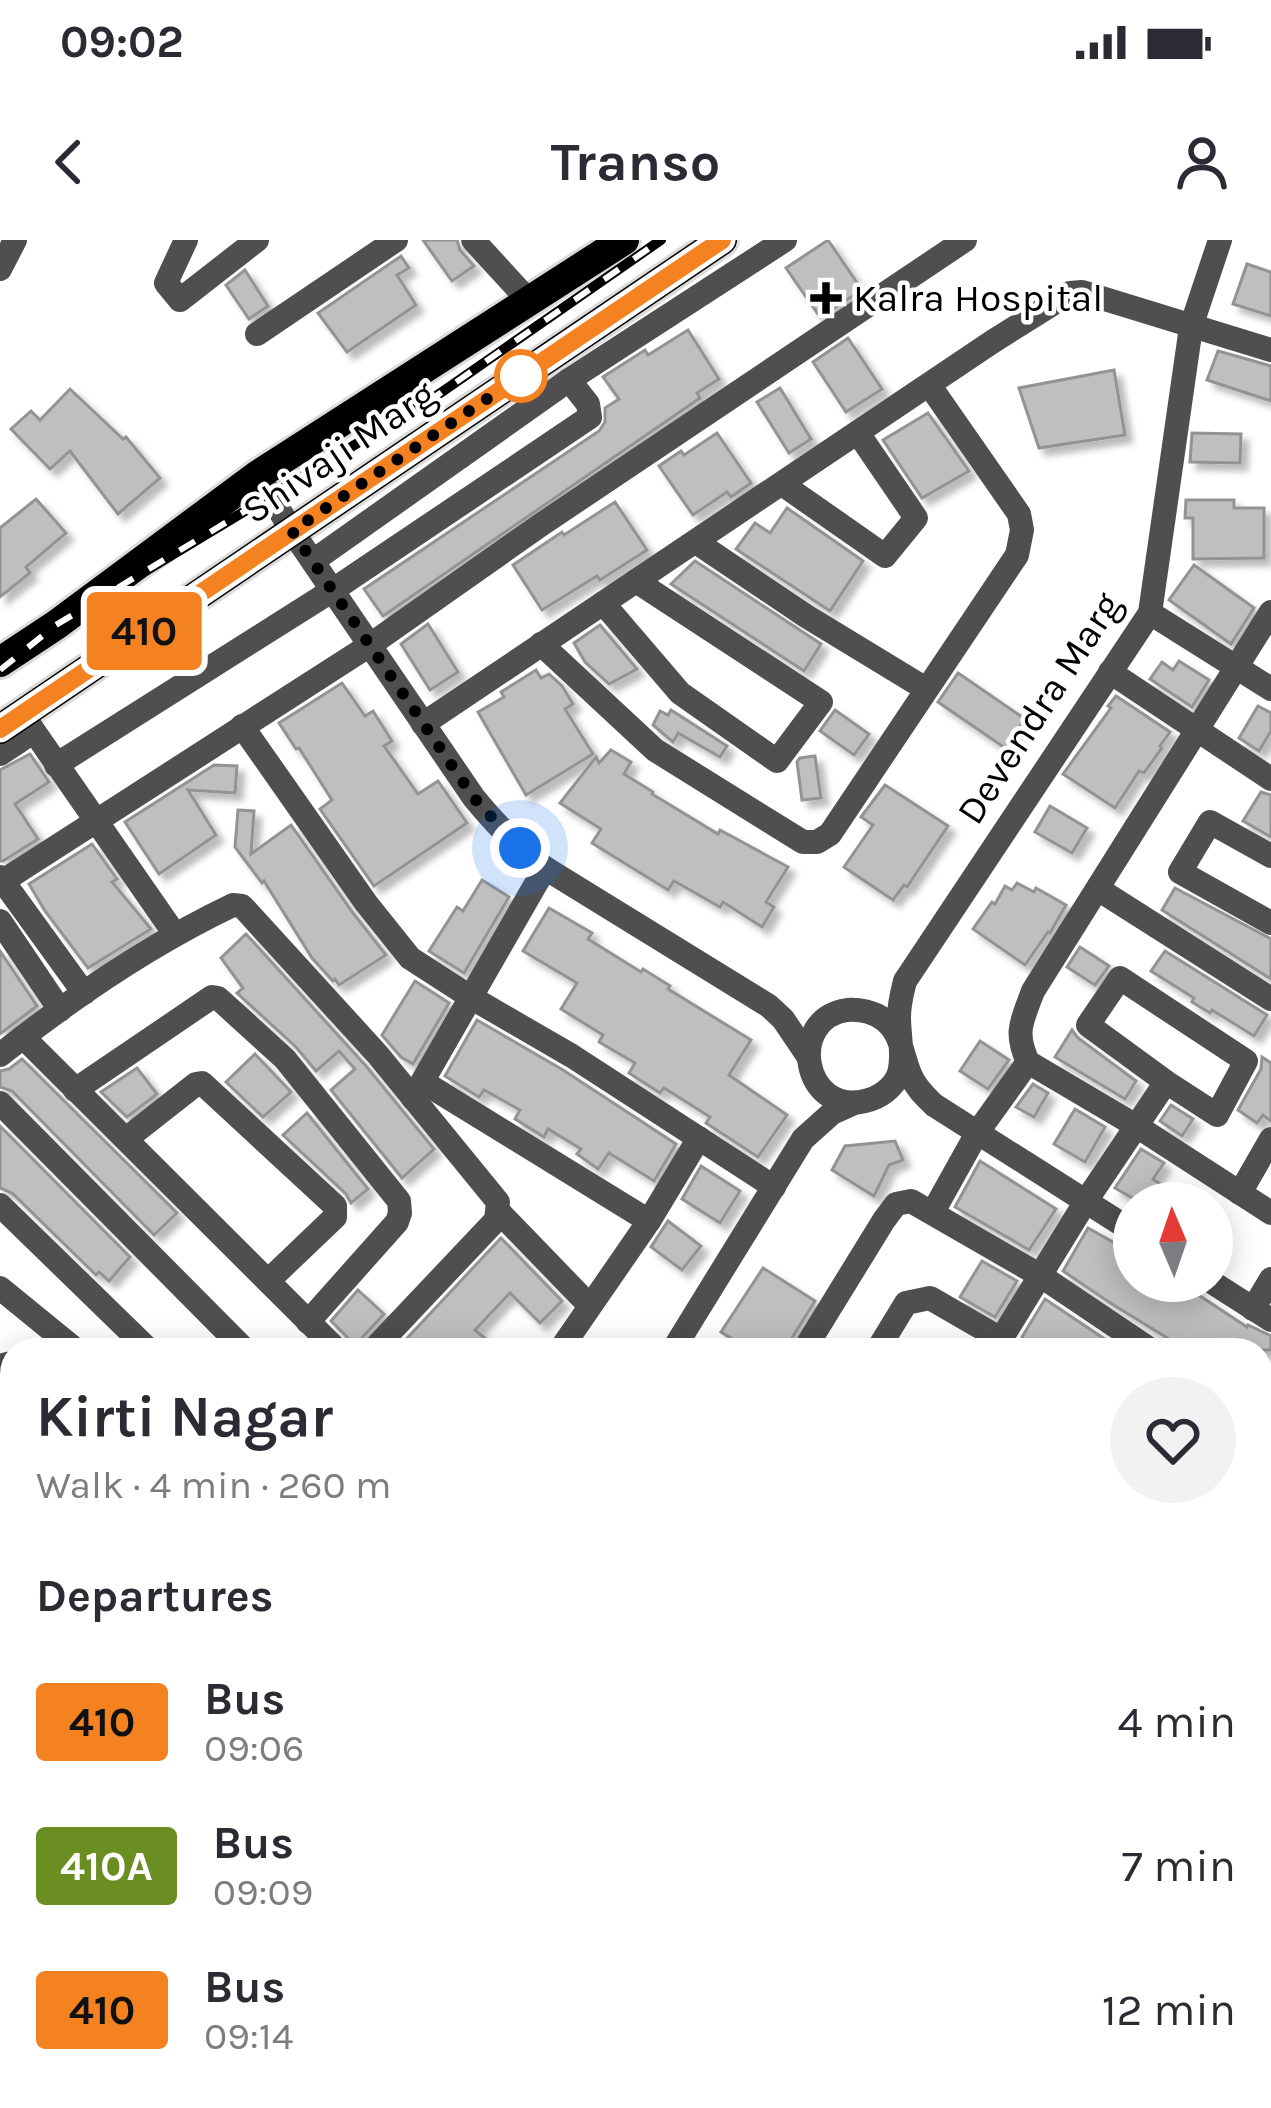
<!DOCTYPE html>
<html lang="en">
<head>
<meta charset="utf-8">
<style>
	:root { --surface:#fff; --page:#f2f2f3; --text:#2b2b33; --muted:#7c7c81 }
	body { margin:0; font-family:Karla,sans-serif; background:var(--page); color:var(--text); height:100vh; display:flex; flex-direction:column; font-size:45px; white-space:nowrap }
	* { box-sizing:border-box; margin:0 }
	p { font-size:39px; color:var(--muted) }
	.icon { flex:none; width:66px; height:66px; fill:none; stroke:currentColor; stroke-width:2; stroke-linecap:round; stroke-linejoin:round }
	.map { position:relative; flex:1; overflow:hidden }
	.side { position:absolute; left:0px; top:1098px; width:1272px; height:771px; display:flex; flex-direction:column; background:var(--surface); border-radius:36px 36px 0 0; box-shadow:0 6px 30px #0003 }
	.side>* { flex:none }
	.badge { padding:0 24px; border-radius:9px; font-size:42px; line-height:78px }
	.needle { width:78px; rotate:358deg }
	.fabs { position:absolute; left:1113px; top:942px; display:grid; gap:24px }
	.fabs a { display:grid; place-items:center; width:120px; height:120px; border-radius:50%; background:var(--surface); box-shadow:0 6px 30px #0003; font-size:60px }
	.you { position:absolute; width:60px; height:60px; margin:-30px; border:9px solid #fff; border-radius:50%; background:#1a73e8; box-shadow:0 0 0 18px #1a73e833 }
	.map>.badge { position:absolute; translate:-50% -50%; box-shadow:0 0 0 6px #fff }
	h2 { padding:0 36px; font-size:45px; line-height:108px }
	.round { display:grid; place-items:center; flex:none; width:126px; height:126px; border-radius:63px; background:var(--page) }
	.overview { display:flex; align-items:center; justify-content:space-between; height:204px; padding:0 36px }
	h1 { font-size:57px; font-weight:700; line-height:90px }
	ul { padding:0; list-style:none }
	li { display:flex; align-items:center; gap:36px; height:144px; padding:0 36px }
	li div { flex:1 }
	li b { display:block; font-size:45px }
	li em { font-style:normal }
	li .badge { min-width:132px; font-weight:700; text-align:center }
	.status { display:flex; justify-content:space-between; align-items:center; height:84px; padding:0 60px; background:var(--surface); direction:ltr }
	.status svg { height:33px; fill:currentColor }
	header { display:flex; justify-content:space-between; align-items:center; height:156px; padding:0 36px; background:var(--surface); font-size:54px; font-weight:700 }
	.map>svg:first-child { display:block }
	.building { fill:#bfbfbf; stroke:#939393; stroke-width:3; filter:url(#shadow) }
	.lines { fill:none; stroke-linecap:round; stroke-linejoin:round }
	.major-casing { stroke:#dbdbdb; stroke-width:36 }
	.minor { stroke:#4f4f4f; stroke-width:24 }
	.major { stroke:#000; stroke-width:30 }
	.rail-casing { stroke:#000; stroke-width:10 }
	.rail { stroke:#fff; stroke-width:6; stroke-dasharray:18; stroke-linecap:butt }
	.line-casing { stroke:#fff; stroke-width:27 }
	.line { stroke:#f58220; stroke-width:18 }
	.walk { stroke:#000; stroke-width:12; stroke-dasharray:0 21.6 }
	.poi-dot { fill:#000; stroke:#fff; stroke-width:4.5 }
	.stop-dot { fill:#fff; stroke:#f58220; stroke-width:6 }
	.labels { text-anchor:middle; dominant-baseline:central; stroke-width:9; stroke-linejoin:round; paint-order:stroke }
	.poi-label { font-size:39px; fill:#000; stroke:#fff; text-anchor:start }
	.street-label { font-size:39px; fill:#000; stroke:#fff }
</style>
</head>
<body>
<div class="status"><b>09:02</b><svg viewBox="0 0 49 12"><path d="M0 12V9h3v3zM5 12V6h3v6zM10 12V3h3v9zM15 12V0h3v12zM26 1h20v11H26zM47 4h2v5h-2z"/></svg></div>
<header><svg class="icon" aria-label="back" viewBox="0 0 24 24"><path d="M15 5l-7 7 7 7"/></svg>Transo<svg class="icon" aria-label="person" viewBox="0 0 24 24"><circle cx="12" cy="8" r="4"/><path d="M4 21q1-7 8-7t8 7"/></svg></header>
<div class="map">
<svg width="1271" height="1868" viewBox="0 0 1271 1868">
	<defs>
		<filter id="shadow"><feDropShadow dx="7" dy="7" stdDeviation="3" flood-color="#0004"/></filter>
	</defs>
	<rect width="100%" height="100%" fill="#fff"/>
	<!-- building -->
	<g class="building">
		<polygon points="423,0 457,0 460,10 474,26 452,41"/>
		<polygon points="828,0 862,50 820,77 786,28"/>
		<polygon points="401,16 409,28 397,35 416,65 347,112 318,73"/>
		<polygon points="1247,24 1271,32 1271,76 1233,64"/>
		<polygon points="245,30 268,66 249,79 226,45"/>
		<polygon points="688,90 719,139 697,153 700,158 383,376 364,349 599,191 605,182 605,168 619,159 603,137 645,110 648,115"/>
		<polygon points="848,98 882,149 846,172 813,122"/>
		<polygon points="1218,111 1271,126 1271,161 1207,140"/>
		<polygon points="1114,130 1125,195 1039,208 1019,148"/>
		<polygon points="780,148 811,199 789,213 757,162"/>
		<polygon points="70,149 123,199 126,197 160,238 118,274 70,211 50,229 11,189 31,171 40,180"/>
		<polygon points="928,173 969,231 922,258 883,200"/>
		<polygon points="717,193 751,243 731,257 727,252 693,275 659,226 681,211 684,215"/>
		<polygon points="1192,193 1241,194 1240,223 1190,222"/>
		<polygon points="36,259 66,293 26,327 30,333 0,357 0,288"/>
		<polygon points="1186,260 1234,260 1234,268 1264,268 1264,318 1193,319 1193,278 1185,278"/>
		<polygon points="615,262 647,310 600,340 597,336 542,370 513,325 562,292 564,295"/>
		<polygon points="787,268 863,321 830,371 736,309 755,283 770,293"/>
		<polygon points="695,321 821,404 804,431 671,344"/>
		<polygon points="1194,325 1254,368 1231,404 1169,360"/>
		<polygon points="428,384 458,432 430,450 401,404"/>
		<polygon points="600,385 637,429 609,444 585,422 574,403"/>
		<polygon points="1179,421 1209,440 1192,467 1150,439 1162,422 1173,430"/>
		<polygon points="536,430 541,438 549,434 562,446 573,464 565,469 593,514 526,555 478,472 504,457 501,452"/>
		<polygon points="958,433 1025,479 1005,508 938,462"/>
		<polygon points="342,443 365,476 373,471 392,501 384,506 418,554 438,541 467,583 374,646 320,569 332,560 299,508 296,509 279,483"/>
		<polygon points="1116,456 1170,492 1160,506 1162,508 1144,533 1139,531 1115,568 1063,534 1111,468 1108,466"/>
		<polygon points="1258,466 1271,473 1271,491 1259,511 1239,498"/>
		<polygon points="671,470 727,506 720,517 678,493 673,502 653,485 660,471 668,475"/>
		<polygon points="835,470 869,494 854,515 820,491"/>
		<polygon points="611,510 631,522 624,534 653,552 652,554 718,594 720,590 788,627 766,662 774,667 762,687 723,662 720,667 674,641 668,650 592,603 601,589 560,563 596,517 599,523"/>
		<polygon points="30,514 49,542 15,564 38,599 3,621 0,621 0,530"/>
		<polygon points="815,516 821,558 802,560 797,522 800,518"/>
		<polygon points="214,525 237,526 235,553 188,550 216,595 159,634 125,582"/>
		<polygon points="885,545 948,586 907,647 904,645 893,660 844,627 873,585 861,577"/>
		<polygon points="1261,552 1271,555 1271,597 1243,581"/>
		<polygon points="1050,566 1087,588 1072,613 1035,592"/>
		<polygon points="238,570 254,571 251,614 291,585 353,673 386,715 339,745 335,739 333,741 312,718 264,641 262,643 235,607"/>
		<polygon points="92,604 117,639 112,642 151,689 88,728 45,671 29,644"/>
		<polygon points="482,640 509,657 464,733 429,711 457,667 463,671"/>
		<polygon points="1017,643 1034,652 1036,648 1066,665 1050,693 1048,692 1025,725 973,689 992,662 995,664 1005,646 1012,650"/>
		<polygon points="1175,648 1271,699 1271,739 1162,670"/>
		<polygon points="549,668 592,693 588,699 641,732 643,729 670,746 668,749 751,800 729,835 787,875 758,917 706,883 710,877 664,848 660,853 629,833 635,823 599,802 603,795 561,769 577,743 523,711"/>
		<polygon points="246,694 366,826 434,909 402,938 331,850 355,829 339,811 316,831 296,807 237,753 243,748 221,718"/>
		<polygon points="1080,707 1109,726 1095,745 1067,727"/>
		<polygon points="0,711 37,766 0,794"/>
		<polygon points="1165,711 1267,775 1254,796 1212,770 1210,773 1192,762 1194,758 1151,731"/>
		<polygon points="415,741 449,763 413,824 401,817 382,795"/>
		<polygon points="477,780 563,830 676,904 654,941 609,913 598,929 577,914 581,909 548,889 544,897 515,879 520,870 484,850 479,857 445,836"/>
		<polygon points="1072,790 1078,798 1136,841 1125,859 1055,817"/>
		<polygon points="980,801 1009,820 988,849 960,831"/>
		<polygon points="255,814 291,852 263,877 226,842"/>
		<polygon points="1262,817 1271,823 1271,881 1263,875 1257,883 1238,870 1261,829"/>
		<polygon points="22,819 177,973 154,995 12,851 0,847 0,831 9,829"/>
		<polygon points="137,828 157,854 127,877 101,852"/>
		<polygon points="1033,844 1048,853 1034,877 1016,867"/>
		<polygon points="1171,865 1193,879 1182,896 1160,881"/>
		<polygon points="1075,869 1105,887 1085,922 1054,904"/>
		<polygon points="307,873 368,949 351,963 346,954 283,895"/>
		<polygon points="0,886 130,1017 109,1041 99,1032 96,1035 12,953 0,948"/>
		<polygon points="895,901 903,920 889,925 874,956 832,930 845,906"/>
		<polygon points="1141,909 1164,923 1153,939 1189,963 1141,963 1115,948"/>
		<polygon points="980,921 1056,969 1029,1010 955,967"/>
		<polygon points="701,926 740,951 720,983 682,959"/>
		<polygon points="668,981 701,1006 682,1030 651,1007"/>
		<polygon points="1088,988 1134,1014 1134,1041 1183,1041 1196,1049 1194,1052 1247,1087 1248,1085 1271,1096 1271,1110 1187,1110 1112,1064 1063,1031"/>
		<polygon points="501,998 562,1061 540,1083 510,1053 475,1090 499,1110 396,1110"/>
		<polygon points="982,1021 1017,1041 995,1077 960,1057"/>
		<polygon points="763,1028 815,1061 790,1101 788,1110 749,1110 721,1092"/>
		<polygon points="358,1050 384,1074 361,1099 357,1110 353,1110 349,1099 331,1081"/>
		<polygon points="1045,1059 1121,1110 1040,1110 1024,1101 1022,1097"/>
	</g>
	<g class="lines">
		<!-- major casing -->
		<g class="major-casing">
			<g id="major">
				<polyline points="0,422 56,385 258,235 624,0"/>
				<polyline points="0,489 722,0"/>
			</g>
		</g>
		<!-- minor -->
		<g class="minor">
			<polyline points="186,0 166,43 180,60 257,0"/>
			<polyline points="473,0 529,61"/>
			<polyline points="0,29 15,0"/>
			<polyline points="257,94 396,0"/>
			<path d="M258 235 292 291 474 558C496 585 518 607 545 628L769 766 783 779 808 816"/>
			<polyline points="782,244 885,316 916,278 858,193"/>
			<polyline points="696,302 806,376 926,449"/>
			<polyline points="313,321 569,140 785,0"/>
			<polyline points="603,363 680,453 777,521 821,462 636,341"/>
			<path d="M1271 372 1033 751C1022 781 1014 792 1028 822L1138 887 1271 973"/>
			<polyline points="1150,373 1271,449"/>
			<polyline points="541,404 655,510 803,602 817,602 830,594 1017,315 1022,290 1019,274 930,146"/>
			<polyline points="1110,432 1271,539"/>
			<polyline points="22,474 174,693"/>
			<polyline points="423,484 992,102 1070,53 1082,52 1271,110"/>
			<polyline points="242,486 366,663 410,718 472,758 572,816 774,947"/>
			<polyline points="0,514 33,492"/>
			<polyline points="56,525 333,350 590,177 588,164 569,140"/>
			<polyline points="1271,616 1210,582 1180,632 1271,683"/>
			<polyline points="0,637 84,753"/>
			<polyline points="0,643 370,405 542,284 965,0"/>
			<polyline points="1098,649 1271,759"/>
			<polyline points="0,681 60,770"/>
			<polyline points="23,797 337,1110"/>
			<path d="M0 815C73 757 149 705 233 665L242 666 378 815 498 962 496 980 373 1110"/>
			<polyline points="423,842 649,981"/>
			<polyline points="75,850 212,757 218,758 285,819 399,961 400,973 397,982 308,1082"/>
			<polyline points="413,858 545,628"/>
			<polyline points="0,863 245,1110"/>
			<polyline points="126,899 196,844 202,843 335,966 335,977 268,1041"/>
			<polyline points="1240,953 1271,899"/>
			<polyline points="0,965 149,1110"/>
			<polyline points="498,971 589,1065"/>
			<polyline points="933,972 977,893 1028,822"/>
			<path d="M1134 992 934 865C925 856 916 848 911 836 902 817 902 792 883 779 873 772 859 769 847 770 786 779 803 876 865 861 879 858 894 848 899 833 904 816 899 795 899 777 899 764 902 753 905 741L1150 373 1191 87 1220 0"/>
			<polyline points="1210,1041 1271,1080"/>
			<polyline points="0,1048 76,1110"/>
			<polyline points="1253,1069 1271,1039"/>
			<polyline points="560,1110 649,981 699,898"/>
			<polyline points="673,1110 803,899 832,873 854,863"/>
			<polyline points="804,1110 884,980 896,964 911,961 1041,1036 1151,1110"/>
			<polyline points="892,1110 881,1104 906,1063 930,1058 1001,1099"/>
			<polyline points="1011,1110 1001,1102 1003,1096 1086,961 1166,842 1217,875 1246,821 1120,738 1088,785 1166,842"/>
			<polyline points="0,1126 7,1124 12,1131"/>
			<polyline points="1260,1177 1271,1183"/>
			<polyline points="1260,1220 1271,1202"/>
			<polyline points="0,1336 12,1333"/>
			<polyline points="1260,1407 1271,1389"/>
			<polyline points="0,1513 12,1509"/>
			<polyline points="0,1542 12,1583"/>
			<polyline points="1260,1577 1271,1559"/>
			<polyline points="0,1642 12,1638"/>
			<polyline points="1260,1719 1271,1702"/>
			<polyline points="0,1730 12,1727"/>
			<polyline points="0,1811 12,1816"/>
			<polyline points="1260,1825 1271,1833"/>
			<polyline points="46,1857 51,1868"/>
			<polyline points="113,1857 117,1868"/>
			<polyline points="362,1857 365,1868"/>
			<polyline points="438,1857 442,1868"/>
			<polyline points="499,1857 503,1868"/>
			<polyline points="583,1857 587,1868"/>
			<polyline points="659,1857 663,1868"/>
			<polyline points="868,1857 871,1868"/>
			<polyline points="1063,1857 1077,1868"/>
			<polyline points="1163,1857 1178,1868"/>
			<polyline points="248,1868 279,1857"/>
			<polyline points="736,1868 767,1857"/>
		</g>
		<!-- major -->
		<use href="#major" class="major"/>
		<!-- rail casing -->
		<g class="rail-casing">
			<polyline id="rail" points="0,430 56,385 439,154 661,0"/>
		</g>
		<!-- rail -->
		<use href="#rail" class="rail"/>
	</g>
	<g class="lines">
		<!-- line casing -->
		<g class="line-casing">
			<polyline id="line" points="0,489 722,0"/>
		</g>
		<!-- line -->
		<use href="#line" class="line"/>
		<!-- walk -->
		<polyline class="walk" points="520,608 474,558 292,291 537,125 521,136"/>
	</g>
	<!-- markers -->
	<path class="poi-dot" d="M820 40h12v12h12v12h-12v12h-12v-12h-12v-12h12z"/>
	<circle class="stop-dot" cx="521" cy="136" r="24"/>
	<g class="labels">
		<!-- poi labels -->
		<g class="poi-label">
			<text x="853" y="58">Kalra Hospital</text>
		</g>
		<!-- street labels -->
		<g class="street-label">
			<text transform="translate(339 212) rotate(-34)">Shivaji Marg</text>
			<text transform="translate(1039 468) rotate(-57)">Devendra Marg</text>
		</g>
	</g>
</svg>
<div class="fabs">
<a><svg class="needle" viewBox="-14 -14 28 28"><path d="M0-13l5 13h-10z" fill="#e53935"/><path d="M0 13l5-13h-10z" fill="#7c7c81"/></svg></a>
</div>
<div class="you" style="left:520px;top:608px"></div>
<b class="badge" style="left:144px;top:391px;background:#f58220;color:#111">410</b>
<section class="side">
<div class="overview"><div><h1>Kirti Nagar</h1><p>Walk · 4 min · 260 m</p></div><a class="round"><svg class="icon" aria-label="heart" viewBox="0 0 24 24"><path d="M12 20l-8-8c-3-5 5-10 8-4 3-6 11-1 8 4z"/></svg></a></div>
<h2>Departures</h2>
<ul>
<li><span class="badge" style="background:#f58220;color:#111">410</span><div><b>Bus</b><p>09:06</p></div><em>4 min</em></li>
<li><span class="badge" style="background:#6b8e23;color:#fff">410A</span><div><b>Bus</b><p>09:09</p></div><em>7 min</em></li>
<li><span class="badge" style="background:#f58220;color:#111">410</span><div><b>Bus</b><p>09:14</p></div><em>12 min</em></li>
</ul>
</section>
</div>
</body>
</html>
